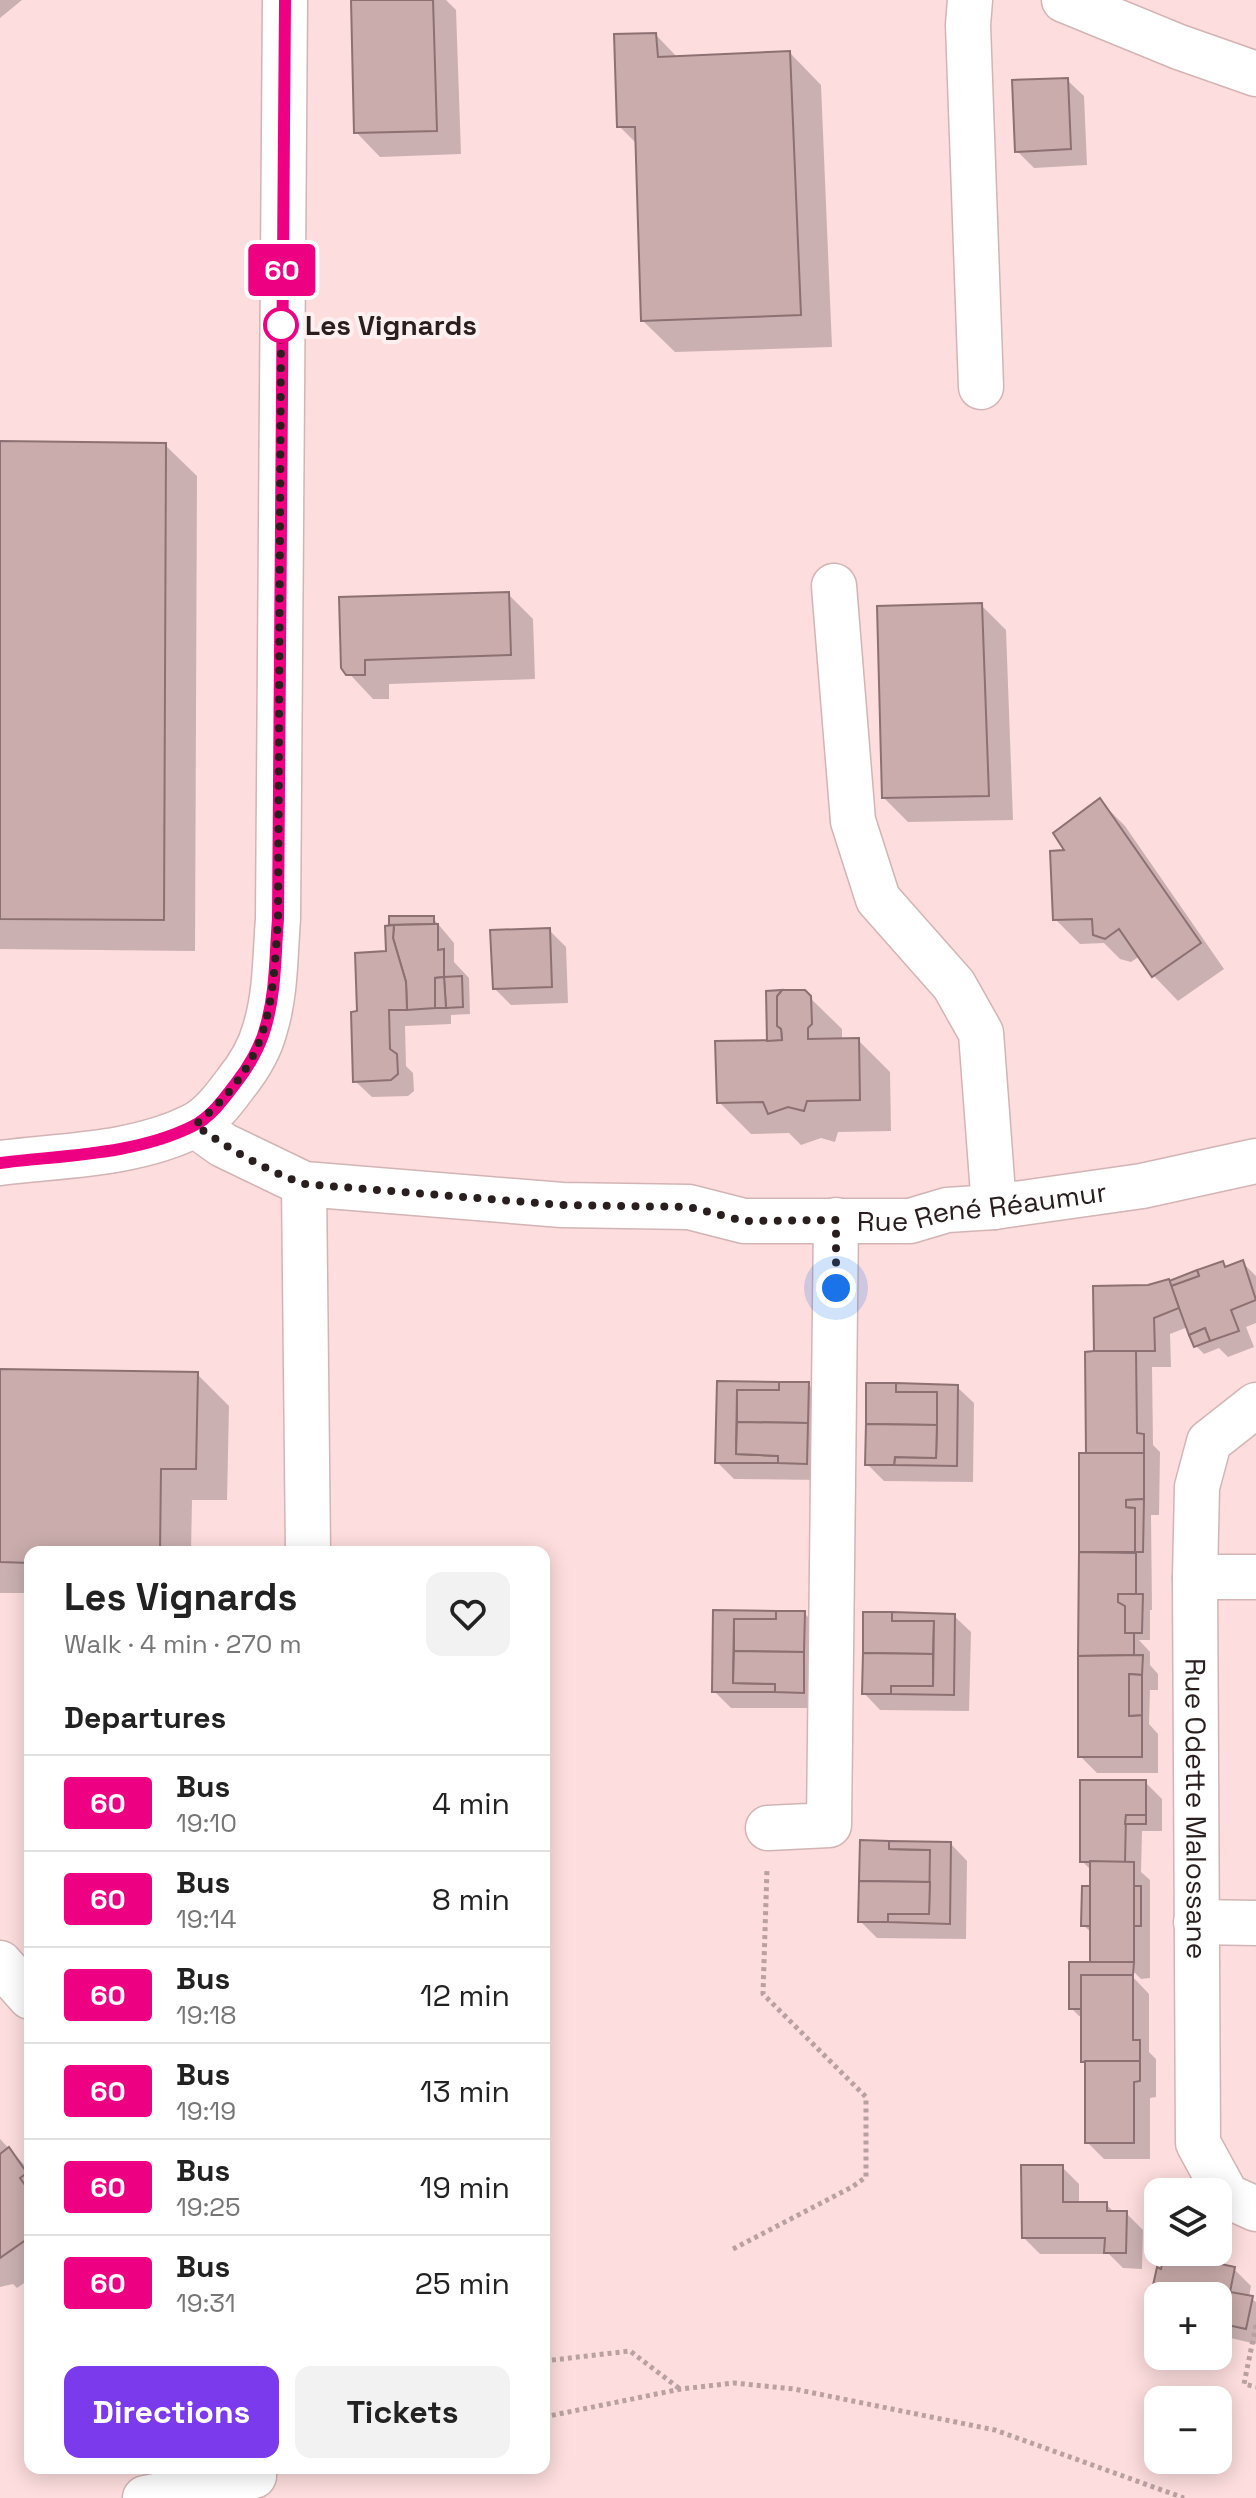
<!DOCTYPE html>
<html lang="en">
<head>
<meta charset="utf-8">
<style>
	:root { --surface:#fff; --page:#f2f2f2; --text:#222; --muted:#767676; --line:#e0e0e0; --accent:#7c3aed }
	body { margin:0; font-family:"Space Grotesk",sans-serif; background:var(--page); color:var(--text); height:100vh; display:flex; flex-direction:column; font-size:30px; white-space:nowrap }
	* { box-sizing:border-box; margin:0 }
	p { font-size:26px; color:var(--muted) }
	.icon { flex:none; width:44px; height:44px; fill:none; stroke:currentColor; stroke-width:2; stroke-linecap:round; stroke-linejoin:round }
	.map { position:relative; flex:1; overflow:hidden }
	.panel { position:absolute; left:24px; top:1546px; width:526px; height:928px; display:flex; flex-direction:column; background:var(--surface); border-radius:16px; box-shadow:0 4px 20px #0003 }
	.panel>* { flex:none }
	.badge { padding:0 16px; border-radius:6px; font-size:28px; line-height:52px }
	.tools { position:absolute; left:1144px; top:2178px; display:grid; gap:16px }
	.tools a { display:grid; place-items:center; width:88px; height:88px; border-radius:16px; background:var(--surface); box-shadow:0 4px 20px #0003; font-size:40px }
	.you { position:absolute; width:40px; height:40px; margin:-20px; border:6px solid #fff; border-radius:50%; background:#1a73e8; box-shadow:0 0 0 12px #1a73e833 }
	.map>.badge { position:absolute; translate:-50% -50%; box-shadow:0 0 0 4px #fff }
	h2 { padding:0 40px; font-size:30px; line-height:72px }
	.round { display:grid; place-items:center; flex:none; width:84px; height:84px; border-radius:16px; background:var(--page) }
	.overview { display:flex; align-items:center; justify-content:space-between; height:136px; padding:0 40px }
	h1 { font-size:38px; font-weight:700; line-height:60px }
	.primary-button { display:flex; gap:16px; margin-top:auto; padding:16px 40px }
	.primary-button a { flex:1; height:92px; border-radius:16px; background:var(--accent); color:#fff; font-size:32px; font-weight:700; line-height:92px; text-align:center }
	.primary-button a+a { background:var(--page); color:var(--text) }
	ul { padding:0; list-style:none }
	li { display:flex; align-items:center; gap:24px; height:96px; padding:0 40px; border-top:2px solid var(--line) }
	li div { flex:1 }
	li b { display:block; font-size:30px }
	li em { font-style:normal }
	li .badge { min-width:88px; font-weight:700; text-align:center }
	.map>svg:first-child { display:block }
	.shadow { fill:#0003 }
	.building { fill:#caacac; stroke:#8d7172; stroke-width:2 }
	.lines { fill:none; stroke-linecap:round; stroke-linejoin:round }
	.minor-casing { stroke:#d3b4b4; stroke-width:47 }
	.path { stroke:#baa1a1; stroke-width:5; stroke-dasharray:4 4; stroke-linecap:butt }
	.minor { stroke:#fff; stroke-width:44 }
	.line-casing { stroke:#fff; stroke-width:18 }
	.line { stroke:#ed0082; stroke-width:12 }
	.walk { stroke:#2a1f1f; stroke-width:8; stroke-dasharray:0 14.4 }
	.stop-dot { fill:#fff; stroke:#ed0082; stroke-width:4 }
	.labels { text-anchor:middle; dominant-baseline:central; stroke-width:8; stroke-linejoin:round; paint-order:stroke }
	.stop-label { font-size:28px; font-weight:bold; fill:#2a1f1f; stroke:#fdf0f0; text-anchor:start }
	.street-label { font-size:28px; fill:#2a1f1f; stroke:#fdf0f0 }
</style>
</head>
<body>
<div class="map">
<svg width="1256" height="2498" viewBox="0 0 1256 2498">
	<rect width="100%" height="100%" fill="#fdddde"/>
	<!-- shadow -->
	<g class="shadow">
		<polygon points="0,0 22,0 0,18"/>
		<polygon points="353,0 446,0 456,10 461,154 380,157 356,132"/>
		<polygon points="656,35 678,58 790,53 821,85 832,347 675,352 643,321 637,144 619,126"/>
		<polygon points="1067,80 1084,96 1087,165 1034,168 1017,151"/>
		<polygon points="0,443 165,445 197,476 195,951 0,949"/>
		<polygon points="508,594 533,619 535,679 389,684 389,699 373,699 343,667"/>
		<polygon points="981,605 1006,630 1013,820 908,822 884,798"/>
		<polygon points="1100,801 1125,826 1224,969 1178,1001 1154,976 1140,956 1131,962 1120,959 1104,943 1080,944 1055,919"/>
		<polygon points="433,918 454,943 454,962 469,978 470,1014 451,1015 451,1024 405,1026 406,1066 413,1073 414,1091 408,1096 372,1097 355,1081 359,1013 388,953 394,927 391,925"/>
		<polygon points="549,930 566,947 568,1003 511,1005 494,988"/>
		<polygon points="804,992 842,1029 842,1040 858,1040 890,1072 891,1131 838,1132 835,1142 821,1138 801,1145 789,1133 751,1134 719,1102 769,1042"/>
		<polygon points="1242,1262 1256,1276 1256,1323 1246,1327 1254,1347 1228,1357 1219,1348 1204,1354 1196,1346 1188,1327 1170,1334 1171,1367 1152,1367 1153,1445 1160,1452 1159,1515 1151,1515 1152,1610 1150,1610 1150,1640 1139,1640 1150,1652 1150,1665 1158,1674 1158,1690 1150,1690 1149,1724 1158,1734 1158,1773 1097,1773 1080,1756 1081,1455 1088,1455 1096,1353 1148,1287 1222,1263 1227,1268"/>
		<polygon points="0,1371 197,1374 229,1406 227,1500 192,1500 191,1552 30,1552 30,1593 0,1593"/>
		<polygon points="719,1383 808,1384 824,1401 823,1480 734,1479 717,1462"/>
		<polygon points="957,1387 974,1403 973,1482 884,1481 867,1464"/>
		<polygon points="715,1612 804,1613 821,1630 820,1708 731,1708 714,1691"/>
		<polygon points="865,1614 954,1616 971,1632 969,1711 880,1710 864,1693"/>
		<polygon points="1145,1782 1162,1799 1162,1831 1142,1831 1141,1872 1150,1880 1150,1978 1141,1979 1133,1971 1130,1974 1149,1994 1149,2052 1156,2059 1156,2097 1150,2098 1150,2159 1104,2159 1087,2142 1087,2064 1083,2061 1083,2016 1079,2016 1071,2008 1094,1964 1092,1933 1083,1925 1092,1891 1092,1871 1082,1861"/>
		<polygon points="951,1844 967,1861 966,1939 877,1938 860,1921"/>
		<polygon points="0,2139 30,2171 30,2279 17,2288 13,2284 0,2287"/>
		<polygon points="1062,2167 1079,2184 1079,2204 1106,2204 1115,2213 1126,2213 1143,2230 1142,2269 1123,2268 1109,2254 1040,2254 1024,2238"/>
		<polygon points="1234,2269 1251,2286 1249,2297 1256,2302 1256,2344 1218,2335 1218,2296 1158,2296 1158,2315 1150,2307 1158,2270"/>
	</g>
	<!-- building -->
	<g class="building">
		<polygon points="351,0 433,0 437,131 354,133"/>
		<polygon points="656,33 658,57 790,51 801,315 641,321 635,127 617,127 614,34"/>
		<polygon points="1068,78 1071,149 1015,152 1012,80"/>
		<polygon points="0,441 166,443 164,920 0,919"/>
		<polygon points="509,592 511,655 365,660 365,675 346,675 341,668 339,597"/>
		<polygon points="982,603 989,796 882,798 877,606"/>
		<polygon points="1100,798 1201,943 1152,977 1119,929 1105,939 1093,935 1092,919 1053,920 1050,851 1064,850 1053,833"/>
		<polygon points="389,916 434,916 434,924 389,925"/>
		<polygon points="434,924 438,924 438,950 444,949 444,977 435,978 435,1008 407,1010 406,982 393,938 394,925"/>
		<polygon points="394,925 393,938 406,982 407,1010 389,1010 390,1049 397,1054 398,1074 391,1080 353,1082 351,1012 357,1011 355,953 386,951 385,926"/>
		<polygon points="550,928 552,987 493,989 490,930"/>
		<polygon points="462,976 463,1007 446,1008 444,977"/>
		<polygon points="444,977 446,1008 435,1008 435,978"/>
		<polygon points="782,990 805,990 811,996 812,1024 808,1028 808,1039 859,1038 860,1100 807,1101 804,1111 788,1107 768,1114 763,1102 717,1103 715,1041 782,1040 781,1029 777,1026 777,996"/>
		<polygon points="782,990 777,996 777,1026 781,1029 782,1040 767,1041 766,991"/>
		<polygon points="1243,1260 1256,1300 1231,1310 1239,1331 1210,1341 1205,1328 1189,1335 1171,1286 1199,1276 1197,1270 1223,1261 1225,1267"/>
		<polygon points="1197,1270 1199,1276 1171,1286 1169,1281"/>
		<polygon points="1169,1279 1179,1308 1154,1318 1155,1351 1094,1351 1093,1286 1148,1285"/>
		<polygon points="1205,1328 1210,1341 1194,1347 1189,1335"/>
		<polygon points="1094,1351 1136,1351 1137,1433 1144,1434 1144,1453 1086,1453 1085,1352"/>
		<polygon points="0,1369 198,1372 196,1469 161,1469 160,1552 30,1552 30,1563 0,1562"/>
		<polygon points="717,1381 779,1382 779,1390 737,1390 736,1454 778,1456 778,1463 715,1463"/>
		<polygon points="779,1382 809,1382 808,1423 737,1422 737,1390 779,1390"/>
		<polygon points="866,1383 896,1383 896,1392 937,1392 937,1425 866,1424"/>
		<polygon points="896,1383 958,1385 957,1466 894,1465 895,1457 936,1458 937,1425 937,1392 896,1392"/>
		<polygon points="737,1422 808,1423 807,1464 778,1463 778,1456 736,1454"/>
		<polygon points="866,1424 937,1425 936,1458 895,1457 894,1465 865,1465"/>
		<polygon points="1079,1453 1144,1453 1144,1499 1126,1500 1126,1507 1135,1508 1135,1552 1079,1552"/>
		<polygon points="1144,1499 1143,1552 1135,1552 1135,1508 1126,1507 1126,1500"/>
		<polygon points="1079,1552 1136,1553 1136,1594 1118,1594 1118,1602 1125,1606 1125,1633 1134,1633 1134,1655 1078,1656"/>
		<polygon points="1118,1594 1143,1594 1142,1633 1125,1633 1125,1606 1118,1602"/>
		<polygon points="713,1610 776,1611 776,1619 734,1619 733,1683 775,1684 775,1692 712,1692"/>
		<polygon points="776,1611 805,1611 804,1652 734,1651 734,1619 776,1619"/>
		<polygon points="863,1612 892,1612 892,1621 934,1621 933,1654 863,1653"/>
		<polygon points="892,1612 955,1614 954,1695 891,1694 891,1686 933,1686 934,1621 892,1621"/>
		<polygon points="734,1651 804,1652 804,1693 775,1692 775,1684 733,1683"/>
		<polygon points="863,1653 933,1654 933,1686 891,1686 891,1694 862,1694"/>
		<polygon points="1143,1655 1142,1675 1129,1674 1129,1716 1142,1715 1142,1757 1078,1757 1078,1656"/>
		<polygon points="1129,1674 1142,1675 1142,1715 1129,1716"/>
		<polygon points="1080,1780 1146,1780 1146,1815 1126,1815 1125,1862 1080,1862"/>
		<polygon points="1126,1815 1146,1815 1146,1824 1125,1824"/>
		<polygon points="860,1840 889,1841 889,1849 930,1850 930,1882 859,1881"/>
		<polygon points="889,1841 951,1842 950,1924 888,1922 888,1914 929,1914 930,1850 889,1849"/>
		<polygon points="1090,1861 1134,1862 1134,1962 1090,1962"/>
		<polygon points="859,1881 930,1882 929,1914 888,1914 888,1922 858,1922"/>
		<polygon points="1082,1886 1090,1886 1090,1926 1081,1926"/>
		<rect x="1134" y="1886" width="7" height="40"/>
		<polygon points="1069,1962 1134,1962 1133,1975 1081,1975 1081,2009 1069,2009"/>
		<polygon points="1081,1975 1133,1975 1133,2040 1140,2040 1140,2061 1081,2062"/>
		<polygon points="1085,2061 1140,2061 1140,2081 1134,2082 1134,2143 1085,2143"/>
		<polygon points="9,2147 27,2173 20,2178 30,2192 30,2202 28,2204 30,2206 30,2237 0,2258 0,2154"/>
		<polygon points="1021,2165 1063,2165 1063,2202 1107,2202 1107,2211 1127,2211 1126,2253 1104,2253 1105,2238 1022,2238"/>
		<polygon points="1165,2252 1235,2267 1230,2292 1253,2296 1246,2329 1218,2323 1218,2296 1158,2296 1158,2301 1150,2299 1157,2267 1161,2269"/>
	</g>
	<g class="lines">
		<!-- minor casing -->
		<g class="minor-casing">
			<g id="minor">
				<polyline points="970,0 968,25 981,387"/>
				<polyline points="1064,0 1179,47 1256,74"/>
				<polyline points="834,586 853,821 878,899 954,985 981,1033 994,1207"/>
				<path id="s1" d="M195 1125 223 1145 304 1184 562 1205 689 1207 744 1221H910L947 1210 994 1207 1142 1186 1256 1161"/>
				<path d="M0 1163C63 1155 135 1155 193 1126 211 1117 224 1099 236 1083 248 1068 260 1048 265 1029 276 993 275 956 278 919L285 0"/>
				<polyline points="304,1184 308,1552"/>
				<path id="s2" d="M1256 1405 1209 1442 1197 1487 1195 1577 1198 2143 1227 2196 1256 2209"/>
				<polyline points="1195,1577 1256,1577"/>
				<polyline points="768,1828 829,1825 836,1220"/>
				<polyline points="1196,1922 1256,1923"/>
				<polyline points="0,1963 30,1997"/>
				<polyline points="145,2498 254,2476"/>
			</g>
		</g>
		<!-- path -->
		<g class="path">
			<polyline points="733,2249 852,2187 866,2177 866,2097 763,1994 767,1869"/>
			<polyline points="1256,2325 1244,2384 1256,2387"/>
			<polyline points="544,2361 630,2351 680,2389"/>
			<polyline points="544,2417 681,2389 734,2383 794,2389 995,2430 1184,2498"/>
			<polyline points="291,2471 306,2468"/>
		</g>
		<!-- minor -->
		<use href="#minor" class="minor"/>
	</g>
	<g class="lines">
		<!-- line casing -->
		<g class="line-casing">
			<path id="line" d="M0 1163C63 1155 135 1155 193 1126 211 1117 224 1099 236 1083 248 1068 260 1047 265 1029 276 993 275 956 278 919L285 0"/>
		</g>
		<!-- line -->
		<use href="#line" class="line"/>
		<!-- walk -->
		<path class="walk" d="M281 325 278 919C272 1011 270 1062 195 1125 229 1149 265 1170 304 1184L562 1205 689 1207 744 1221 836 1220V1288"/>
	</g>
	<!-- markers -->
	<circle class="stop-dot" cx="281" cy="325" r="16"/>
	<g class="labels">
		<!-- stop labels -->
		<g class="stop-label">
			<text x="305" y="325">Les Vignards</text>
		</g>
		<!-- street labels -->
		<g class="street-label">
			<text stroke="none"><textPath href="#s1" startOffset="806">Rue René Réaumur</textPath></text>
			<text stroke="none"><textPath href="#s2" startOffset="428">Rue Odette Malossane</textPath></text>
		</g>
	</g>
</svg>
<div class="tools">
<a><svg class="icon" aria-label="layers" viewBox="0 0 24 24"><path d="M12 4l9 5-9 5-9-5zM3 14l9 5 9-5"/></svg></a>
<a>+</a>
<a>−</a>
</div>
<div class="you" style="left:836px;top:1288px"></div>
<b class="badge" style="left:282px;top:270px;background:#ed0082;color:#fff">60</b>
<section class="panel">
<div class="overview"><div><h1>Les Vignards</h1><p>Walk · 4 min · 270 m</p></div><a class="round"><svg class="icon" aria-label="heart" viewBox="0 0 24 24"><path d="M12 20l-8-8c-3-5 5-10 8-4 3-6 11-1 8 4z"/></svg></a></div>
<h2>Departures</h2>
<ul>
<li><span class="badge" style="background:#ed0082;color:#fff">60</span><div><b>Bus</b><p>19:10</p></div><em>4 min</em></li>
<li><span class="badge" style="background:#ed0082;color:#fff">60</span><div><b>Bus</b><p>19:14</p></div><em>8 min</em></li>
<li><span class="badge" style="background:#ed0082;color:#fff">60</span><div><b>Bus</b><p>19:18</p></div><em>12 min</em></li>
<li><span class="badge" style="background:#ed0082;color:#fff">60</span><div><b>Bus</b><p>19:19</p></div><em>13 min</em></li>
<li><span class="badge" style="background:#ed0082;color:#fff">60</span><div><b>Bus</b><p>19:25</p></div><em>19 min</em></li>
<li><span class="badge" style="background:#ed0082;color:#fff">60</span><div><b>Bus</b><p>19:31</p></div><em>25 min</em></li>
</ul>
<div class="primary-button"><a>Directions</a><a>Tickets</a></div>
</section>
</div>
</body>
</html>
